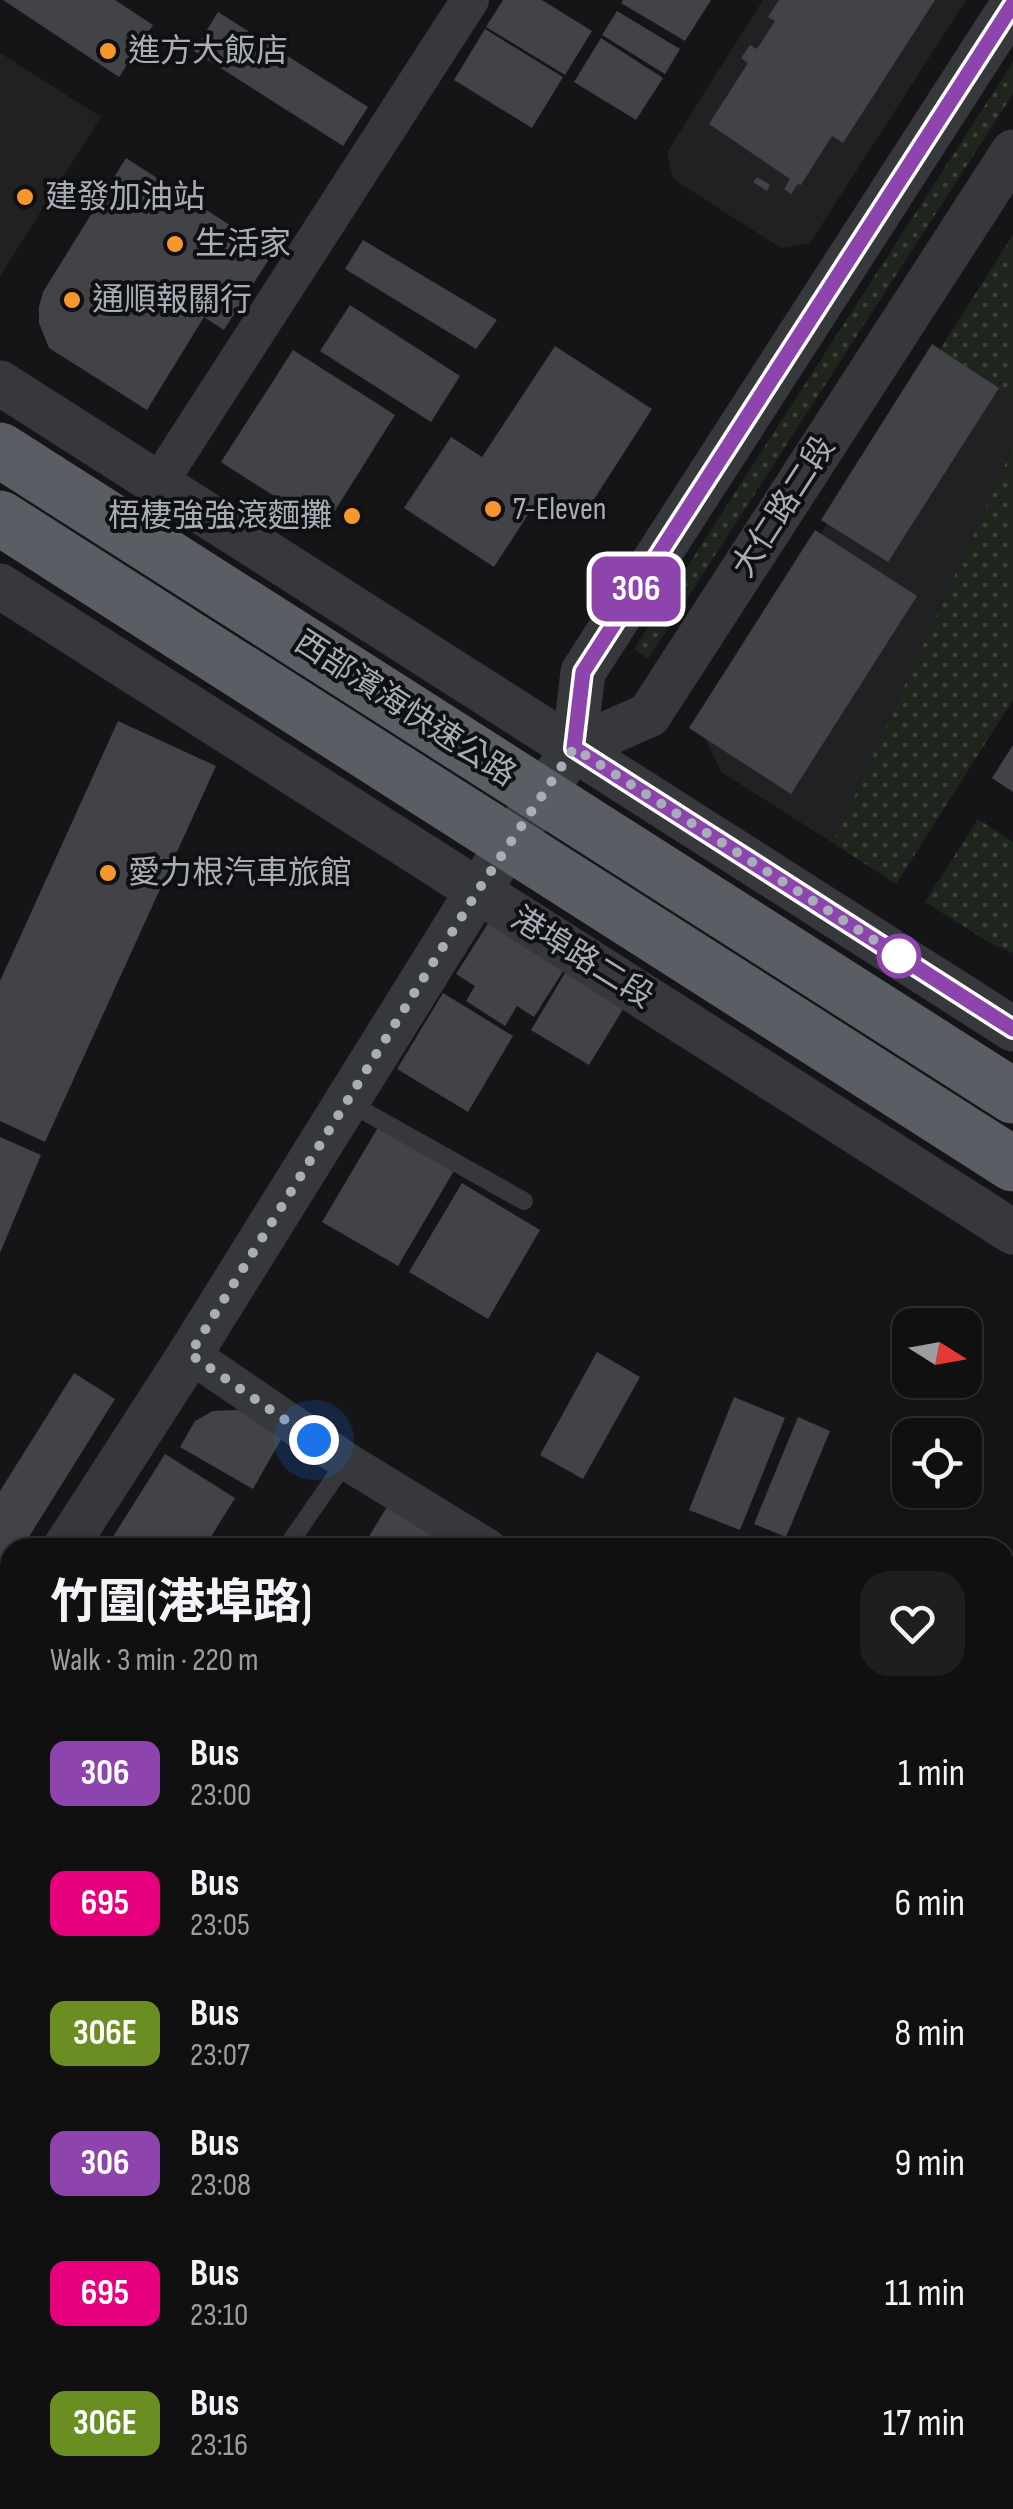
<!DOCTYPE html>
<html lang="en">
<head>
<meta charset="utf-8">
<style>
	:root { --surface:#101011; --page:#1e1e1f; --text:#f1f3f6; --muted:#9c9d9f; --line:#303031 }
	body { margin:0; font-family:"Sofia Sans Condensed","Noto Sans TC",sans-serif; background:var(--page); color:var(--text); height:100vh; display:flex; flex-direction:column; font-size:38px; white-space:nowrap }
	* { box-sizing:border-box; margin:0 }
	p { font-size:32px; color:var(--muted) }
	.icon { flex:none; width:55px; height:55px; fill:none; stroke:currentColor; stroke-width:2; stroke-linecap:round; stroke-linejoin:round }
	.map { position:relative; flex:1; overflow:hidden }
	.drawer { position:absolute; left:0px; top:1538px; width:1015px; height:972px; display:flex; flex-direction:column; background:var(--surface); border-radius:30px 30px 0 0; box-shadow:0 2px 8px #0004,0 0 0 2px var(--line) }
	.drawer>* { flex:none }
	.badge { padding:0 20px; border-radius:15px; font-size:35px; line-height:65px }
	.needle { width:65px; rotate:101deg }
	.controls { position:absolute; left:892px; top:1308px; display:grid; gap:20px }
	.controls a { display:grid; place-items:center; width:90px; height:90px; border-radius:20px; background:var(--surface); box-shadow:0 2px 8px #0004,0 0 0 2px var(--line); font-size:50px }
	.you { position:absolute; width:50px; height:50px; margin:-25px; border:8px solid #fff; border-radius:50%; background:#1a73e8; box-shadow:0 0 0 15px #1a73e833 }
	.map>.badge { position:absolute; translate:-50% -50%; box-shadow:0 0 0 5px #fff }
	.round { display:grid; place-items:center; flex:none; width:105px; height:105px; border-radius:30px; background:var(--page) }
	.overview { display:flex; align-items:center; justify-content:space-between; height:170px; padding:0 50px }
	h1 { font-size:48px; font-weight:700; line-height:75px }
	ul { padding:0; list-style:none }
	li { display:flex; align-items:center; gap:30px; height:130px; padding:0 50px }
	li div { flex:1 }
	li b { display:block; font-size:38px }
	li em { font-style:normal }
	li .badge { min-width:110px; font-weight:700; text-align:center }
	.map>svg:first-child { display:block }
	.built { fill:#212124 }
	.grass { fill:url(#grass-dots) }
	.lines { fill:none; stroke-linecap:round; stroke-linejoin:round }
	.stream { stroke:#2b363b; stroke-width:11 }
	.building { fill:#414347 }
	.service { stroke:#36383c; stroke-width:18 }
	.minor { stroke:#36383c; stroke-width:38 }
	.tertiary { stroke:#36383c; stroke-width:45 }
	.trunk-bridge { stroke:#5a5e64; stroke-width:55 }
	.line-casing { stroke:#fff; stroke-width:22 }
	.line { stroke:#8e44ad; stroke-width:15 }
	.walk { stroke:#a6aeb7; stroke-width:10; stroke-dasharray:0 18 }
	.poi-dot { fill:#f6972e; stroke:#101012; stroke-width:4 }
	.stop-dot { fill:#fff; stroke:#8e44ad; stroke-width:5 }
	.labels { text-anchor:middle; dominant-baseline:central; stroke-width:8; stroke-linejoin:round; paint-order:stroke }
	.poi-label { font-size:32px; fill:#a6aeb7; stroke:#101012; text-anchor:start }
	.street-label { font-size:32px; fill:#a6aeb7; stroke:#101012 }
</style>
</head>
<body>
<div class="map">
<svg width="1013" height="2509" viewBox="0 0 1013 2509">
	<defs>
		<pattern id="grass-dots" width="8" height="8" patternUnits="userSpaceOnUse" patternTransform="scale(2.5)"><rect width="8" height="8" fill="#1d251d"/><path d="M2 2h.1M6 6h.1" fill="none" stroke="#3b423c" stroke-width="1.8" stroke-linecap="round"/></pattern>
	</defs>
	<rect width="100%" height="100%" fill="#151517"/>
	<!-- built -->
	<g class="built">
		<polygon points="763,0 966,0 810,243 781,248 673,179 667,152"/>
		<polygon points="0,53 101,117 0,276"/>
		<polygon points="939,349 1013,397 1013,447 833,843 721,772 704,736 776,603"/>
	</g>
	<!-- grass -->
	<g class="grass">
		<polygon points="1013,62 1013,94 648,659 634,649"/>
		<polygon points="1013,235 1013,397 940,349"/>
		<polygon points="1013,447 1013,700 896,884 833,843"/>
		<polygon points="978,819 1013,842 1013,953 990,943 925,902"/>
	</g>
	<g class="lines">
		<!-- stream -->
		<g class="stream">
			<polyline points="1005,2031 1013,2019"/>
			<polyline points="660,2509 668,2500"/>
		</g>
	</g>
	<!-- building -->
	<g class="building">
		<polygon points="3,0 115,0 153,25 119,77"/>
		<polygon points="503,0 542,0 592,31 565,75 486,27"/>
		<polygon points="623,0 711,0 685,41 621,3"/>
		<polygon points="779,0 935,0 843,143 832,136 801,185 798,184 791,194 784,189 790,179 709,124 748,63 741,58 750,45 757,49 775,21 768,17"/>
		<polygon points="617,11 680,49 665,74 602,35"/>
		<polygon points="218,12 368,107 343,146 194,51"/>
		<polygon points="485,29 563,77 532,128 454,80"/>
		<polygon points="601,38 663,78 636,120 574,82"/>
		<polygon points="126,158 273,253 224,330 204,317 147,410 49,348 39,323 39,307 43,292"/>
		<polygon points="757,177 770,185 767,191 753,182"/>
		<polygon points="363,240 497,320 476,349 345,269"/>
		<polygon points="350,305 460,376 431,422 320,351"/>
		<polygon points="932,344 999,388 888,562 821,520"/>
		<polygon points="555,346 652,409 582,518 542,493 494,567 404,508 451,437 482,457"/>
		<polygon points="293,350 395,415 324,528 221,462"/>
		<polygon points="815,530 917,596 791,794 689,728"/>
		<polygon points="118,721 216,766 45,1142 0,1121 0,981"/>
		<polygon points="1013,745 1013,792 992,778"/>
		<polygon points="494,914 569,962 534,1017 517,1006 505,1026 466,1001 475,986 456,974"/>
		<polygon points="571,963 630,998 589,1065 531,1030"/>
		<polygon points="443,993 513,1036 468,1112 397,1069"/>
		<polygon points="380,1124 455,1169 398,1266 322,1222"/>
		<polygon points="0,1137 41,1155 0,1253"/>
		<polygon points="462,1183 540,1230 488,1319 409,1272"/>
		<polygon points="597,1352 640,1377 583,1479 540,1455"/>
		<polygon points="74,1373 115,1399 22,1548 10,1548 10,1566 0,1582 0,1491"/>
		<polygon points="734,1397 785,1418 740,1530 689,1510"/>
		<polygon points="238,1410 283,1436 253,1489 180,1447 195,1421 213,1411"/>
		<polygon points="798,1417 830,1431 786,1537 754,1524"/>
		<polygon points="165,1454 235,1498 204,1548 106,1548"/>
		<polygon points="390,1502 436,1530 425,1548 362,1548"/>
		<polygon points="10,1700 10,1760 0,1754 0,1716"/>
		<polygon points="0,1884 10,1890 10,2034 0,2026"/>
		<polygon points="0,2052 10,2061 10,2086 0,2098"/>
		<polygon points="10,2167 10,2204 0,2216 0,2180"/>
		<polygon points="0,2239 10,2247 10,2313 0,2326"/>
	</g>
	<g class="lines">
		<!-- service -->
		<g class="service">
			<polyline points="346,1101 524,1201"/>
			<polyline points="286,1548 346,1461"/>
			<polyline points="1005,1693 1013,1683"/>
			<polyline points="0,2157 10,2146"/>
			<polyline points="0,2485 10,2493"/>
			<polyline points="19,2500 30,2509"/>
		</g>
		<!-- minor -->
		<g class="minor">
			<polyline points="158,484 470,0"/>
			<polyline points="190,1354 346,1461 488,1548"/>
			<polyline points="526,2509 530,2500"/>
			<polyline points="744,2509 761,2500"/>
		</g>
		<!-- tertiary -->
		<g class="tertiary">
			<polyline points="0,383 1013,1029"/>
			<polyline points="0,586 1013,1232"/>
			<polyline points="574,748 649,715 1013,152"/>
			<polyline points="65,1548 190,1354 477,892 574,748 583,672 1013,4"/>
			<polyline points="0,1648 10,1632"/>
			<polyline points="0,1840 10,1847"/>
			<polyline points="826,2500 833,2509"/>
		</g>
		<!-- trunk-bridge -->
		<g class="trunk-bridge">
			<polyline points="0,450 1013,1096"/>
			<polyline points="0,518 1013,1164"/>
		</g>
	</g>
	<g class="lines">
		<!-- line casing -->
		<g class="line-casing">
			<polyline id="line" points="1013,4 583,672 574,748 1013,1029"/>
		</g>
		<!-- line -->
		<use href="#line" class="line"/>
		<!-- walk -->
		<polyline class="walk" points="314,1440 190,1354 477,892 574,748 899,956"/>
	</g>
	<!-- markers -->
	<g class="poi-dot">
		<circle cx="108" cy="51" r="10"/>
		<circle cx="25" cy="197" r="10"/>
		<circle cx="175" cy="244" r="10"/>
		<circle cx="72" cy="300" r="10"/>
		<circle cx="493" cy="509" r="10"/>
		<circle cx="352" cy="516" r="10"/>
		<circle cx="108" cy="873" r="10"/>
	</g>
	<circle class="stop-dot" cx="899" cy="956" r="20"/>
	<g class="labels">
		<!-- poi labels -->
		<g class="poi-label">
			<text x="128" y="51">進方大飯店</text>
			<text x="45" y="197">建發加油站</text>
			<text x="195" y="244">生活家</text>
			<text x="92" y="300">通順報關行</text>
			<text x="513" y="509">7-Eleven</text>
			<text x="332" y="516" text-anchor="end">梧棲強強滾麵攤</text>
			<text x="128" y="873">愛力根汽車旅館</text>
		</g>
		<!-- street labels -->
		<g class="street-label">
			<text transform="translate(784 507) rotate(-57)">大仁路二段</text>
			<text transform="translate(405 709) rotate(33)">西部濱海快速公路</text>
			<text transform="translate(582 958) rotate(32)">港埠路二段</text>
		</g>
	</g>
</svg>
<div class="controls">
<a><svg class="needle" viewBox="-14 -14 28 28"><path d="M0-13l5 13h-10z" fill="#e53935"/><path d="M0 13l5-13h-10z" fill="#9c9d9f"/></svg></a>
<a><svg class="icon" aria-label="locate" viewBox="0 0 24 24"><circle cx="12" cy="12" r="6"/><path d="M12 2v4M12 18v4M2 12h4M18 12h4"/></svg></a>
</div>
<div class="you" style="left:314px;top:1440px"></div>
<b class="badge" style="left:636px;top:589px;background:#8e44ad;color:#fff">306</b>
<section class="drawer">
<div class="overview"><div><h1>竹圍(港埠路)</h1><p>Walk · 3 min · 220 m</p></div><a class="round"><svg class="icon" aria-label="heart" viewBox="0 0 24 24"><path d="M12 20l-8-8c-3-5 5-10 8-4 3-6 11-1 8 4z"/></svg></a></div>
<ul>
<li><span class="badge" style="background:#8e44ad;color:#fff">306</span><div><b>Bus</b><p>23:00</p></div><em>1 min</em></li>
<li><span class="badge" style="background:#e6007e;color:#fff">695</span><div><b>Bus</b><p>23:05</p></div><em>6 min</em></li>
<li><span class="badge" style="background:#6b8e23;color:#fff">306E</span><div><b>Bus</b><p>23:07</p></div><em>8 min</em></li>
<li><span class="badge" style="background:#8e44ad;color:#fff">306</span><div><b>Bus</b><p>23:08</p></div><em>9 min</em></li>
<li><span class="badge" style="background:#e6007e;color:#fff">695</span><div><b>Bus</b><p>23:10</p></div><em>11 min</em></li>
<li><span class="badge" style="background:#6b8e23;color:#fff">306E</span><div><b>Bus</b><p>23:16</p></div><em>17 min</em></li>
</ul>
</section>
</div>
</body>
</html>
